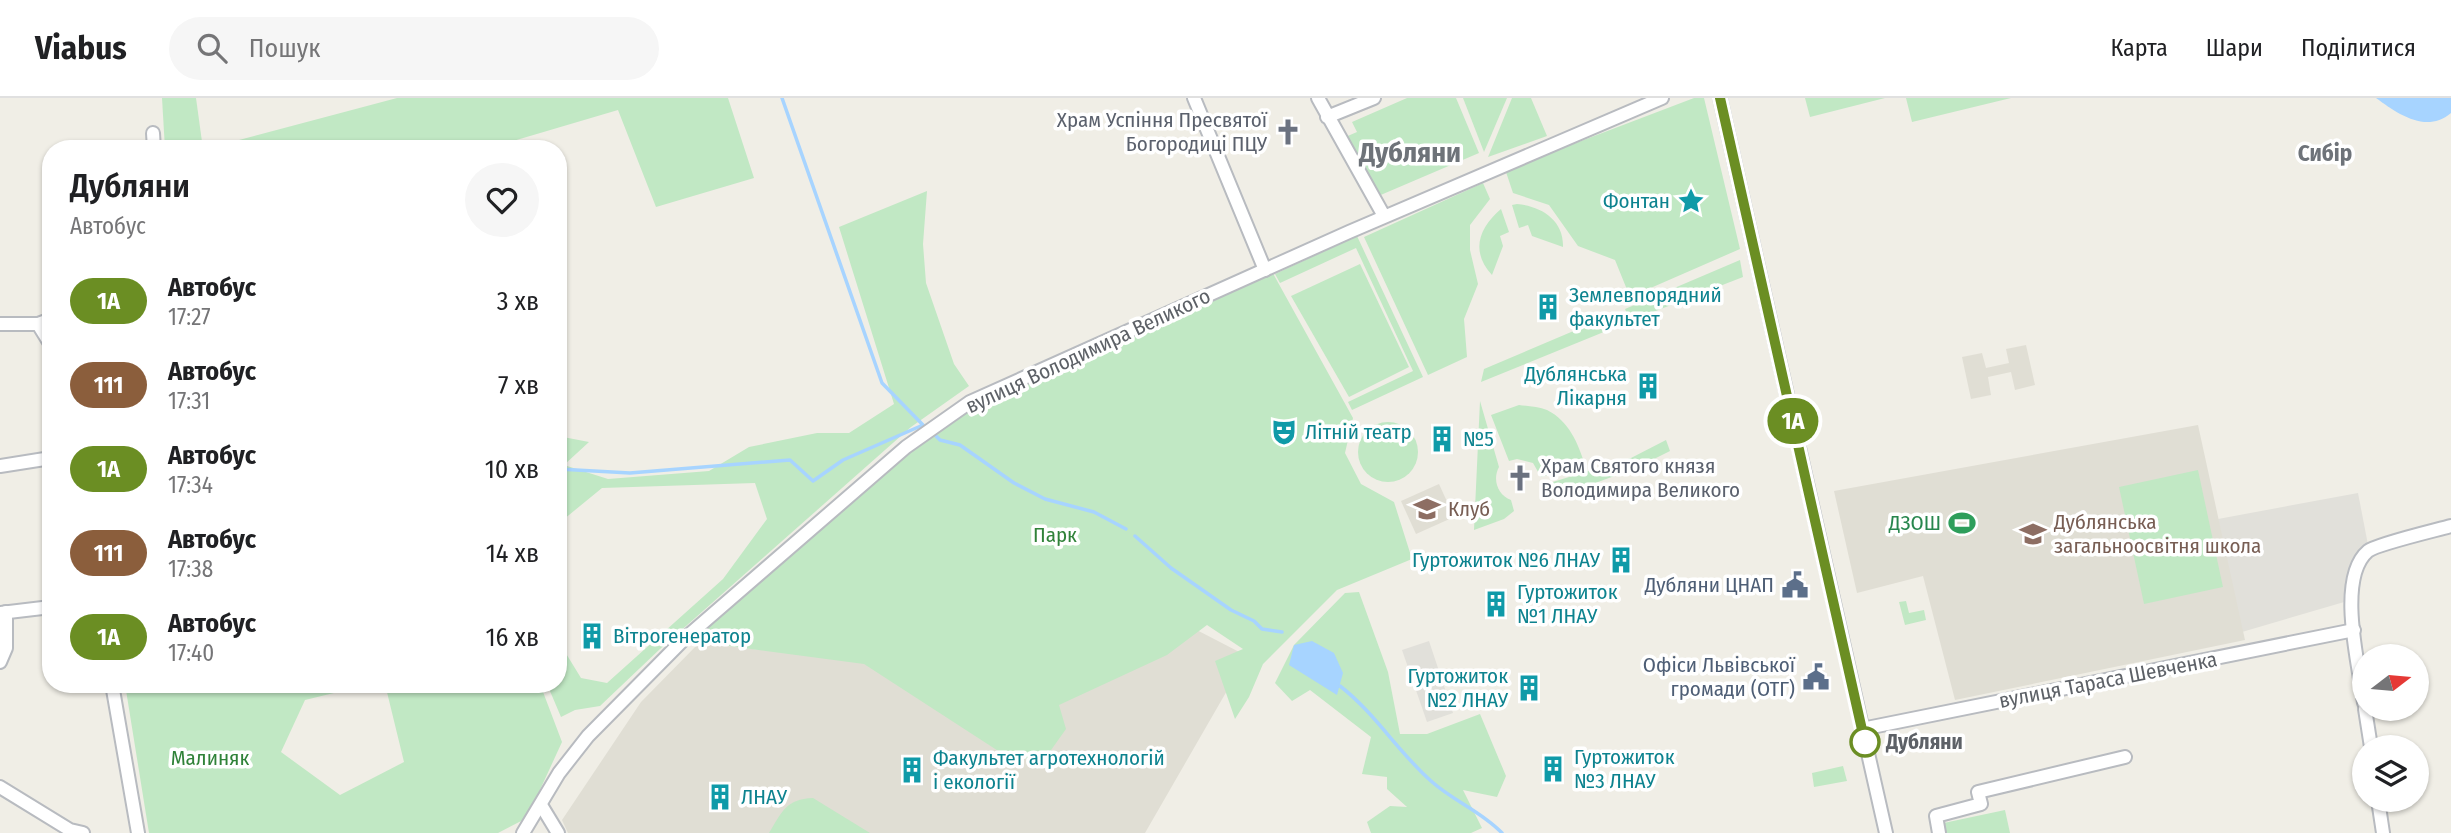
<!DOCTYPE html>
<html lang="uk">
<head>
<meta charset="utf-8">
<style>
	:root { --surface:#fff; --page:#f6f6f6; --text:#202124; --muted:#757577; --line:#e0e0e0 }
	body { margin:0; font-family:"Fira Sans Condensed",sans-serif; background:var(--page); color:var(--text); height:100vh; display:flex; flex-direction:column; font-size:26px; white-space:nowrap }
	* { box-sizing:border-box; margin:0 }
	p { font-size:23px; color:var(--muted) }
	.icon { flex:none; width:38px; height:38px; fill:none; stroke:currentColor; stroke-width:2; stroke-linecap:round; stroke-linejoin:round }
	.map { position:relative; flex:1; overflow:hidden }
	.drawer { position:absolute; left:42px; top:42px; width:525px; height:553px; display:flex; flex-direction:column; background:var(--surface); border-radius:28px; box-shadow:0 2px 5px #0004 }
	.drawer>* { flex:none }
	.badge { padding:0 14px; border-radius:23px; font-size:24px; line-height:46px }
	.needle { width:46px; rotate:74deg }
	.tools { position:absolute; left:2352px; top:546px; display:grid; gap:14px }
	.tools a { display:grid; place-items:center; width:77px; height:77px; border-radius:50%; background:var(--surface); box-shadow:0 2px 5px #0004; font-size:35px }
	.map>.badge { position:absolute; translate:-50% -50%; box-shadow:0 0 0 4px #fff }
	.round { display:grid; place-items:center; flex:none; width:74px; height:74px; border-radius:37px; background:var(--page) }
	.head { display:flex; align-items:center; justify-content:space-between; height:119px; padding:0 28px }
	h1 { font-size:33px; font-weight:600; line-height:52px }
	ul { padding:0; list-style:none }
	li { display:flex; align-items:center; gap:21px; height:84px; padding:0 28px }
	li div { flex:1 }
	li b { display:block; font-size:26px }
	li em { font-style:normal }
	li .badge { min-width:77px; font-weight:700; text-align:center }
	header { display:flex; align-items:center; gap:42px; box-sizing:border-box; height:98px; padding:0 35px; background:var(--surface); border-bottom:2px solid var(--line) }
	header strong { font-size:33px }
	nav { display:flex; gap:38px; margin-inline-start:auto; font-size:24px }
	.search { width:490px; height:63px; background:var(--page); display:flex; align-items:center; gap:18px; box-sizing:border-box; padding:0 24px; border-radius:38px; color:var(--muted); font-size:26px }
	.map>svg:first-child { display:block }
	.industrial { fill:#e1e0da }
	.education { fill:#e0ded4 }
	.green { fill:#c1e8c4 }
	.water { fill:#a7d4ff }
	.lines { fill:none; stroke-linecap:round; stroke-linejoin:round }
	.stream { stroke:#a7d4ff; stroke-width:3.5 }
	.minor-casing { stroke:#b8bbc0; stroke-width:16 }
	.minor { stroke:#fff; stroke-width:12 }
	.line-casing { stroke:#fff; stroke-width:16 }
	.line { stroke:#6b8e23; stroke-width:10 }
	.stop-dot { fill:#fff; stroke:#6b8e23; stroke-width:3.5 }
	.labels { text-anchor:middle; dominant-baseline:central; stroke-width:7; stroke-linejoin:round; paint-order:stroke }
	.worship-label { font-size:21px; fill:#5b616d; stroke:#fff; text-anchor:end }
	.culture-label { font-size:21px; fill:#0d838f; stroke:#fff; text-anchor:start }
	.street-label { font-size:21px; fill:#5d6167; stroke:#fff }
	.education-label { font-size:21px; fill:#785e54; stroke:#fff; text-anchor:start }
	.leisure-label { font-size:21px; fill:#27864d; stroke:#fff; text-anchor:end }
	.park-label { font-size:21px; fill:#308239; stroke:#fff }
	.service-label { font-size:21px; fill:#4e5e75; stroke:#fff; text-anchor:end }
	.stop-label { font-size:21px; font-weight:bold; fill:#5d6167; stroke:#fff; text-anchor:start }
	.neighbourhood-label { font-size:23px; font-weight:bold; fill:#6e7379; stroke:#fff }
	.district-label { font-size:28px; font-weight:bold; fill:#6e7379; stroke:#fff }
</style>
</head>
<body>
<header>
<strong>Viabus</strong>
<div class="search"><svg class="icon" aria-label="search" viewBox="0 0 24 24"><circle cx="10" cy="10" r="6"/><path d="M15 15l6 6"/></svg>Пошук</div>
<nav><a>Карта</a><a>Шари</a><a>Поділитися</a></nav>
</header>
<div class="map">
<svg width="2451" height="735" viewBox="0 0 2451 735">
	<rect width="100%" height="100%" fill="#f0eee6"/>
	<!-- industrial -->
	<g class="industrial">
		<polygon points="2358,395 2369,452 2351,502 2242,534 2218,421"/>
		<polygon points="1429,543 1453,615 1427,624 1402,552"/>
	</g>
	<!-- education -->
	<g class="education">
		<polygon points="2026,247 2035,287 2015,292 2011,274 1988,279 1991,297 1971,301 1962,259 1982,255 1986,270 2009,265 2006,251"/>
		<polygon points="2198,327 2245,542 1955,602 1923,478 1857,495 1834,393"/>
		<polygon points="1439,386 1454,419 1416,436 1401,403"/>
		<polygon points="1098,481 1247,558 1145,735 568,735 562,722 641,604 699,545 870,564"/>
	</g>
	<!-- green -->
	<g class="green">
		<polygon points="162,0 196,0 203,51 165,51"/>
		<polygon points="397,0 728,0 754,80 656,109 618,12 486,51 205,51"/>
		<polygon points="1407,0 1456,0 1479,55 1376,99 1343,40 1357,34 1352,24"/>
		<polygon points="1463,0 1507,0 1484,54"/>
		<polygon points="1512,0 1531,0 1547,38 1488,59"/>
		<polygon points="1694,0 1704,0 1740,151 1630,199 1615,162 1578,148 1549,107 1513,95 1506,74 1513,69"/>
		<polygon points="1805,0 1885,0 1810,19"/>
		<polygon points="1906,0 2011,0 1912,24"/>
		<polygon points="1483,85 1490,101 1470,127 1470,152 1478,186 1464,221 1467,259 1428,277 1364,139"/>
		<polygon points="927,93 923,146 926,185 954,266 969,288 911,329 660,551 600,608 575,612 561,619 547,586 558,586 558,550 562,549 581,580 607,585 723,481 767,421 755,385 602,390 558,426 558,338 589,344 564,367 608,381 709,373 749,349 817,335 849,335 894,306 839,129"/>
		<path d="M1517 106C1541 108 1564 122 1563 149L1532 138 1528 127 1519 130 1512 107Z"/>
		<path d="M1501 111 1509 134 1500 138 1503 148 1492 177C1470 153 1479 130 1501 111Z"/>
		<polygon points="1357,138 1423,279 1352,312 1348,304 1413,273 1356,150 1280,185 1275,176"/>
		<polygon points="1740,162 1743,179 1630,223 1625,211"/>
		<polygon points="1360,166 1409,269 1349,299 1291,198"/>
		<polygon points="1270,170 1353,320 1345,355 1361,386 1394,404 1412,461 1337,492 1263,566 1249,599 1235,621 1215,563 1243,551 1207,527 1167,557 1059,607 1066,631 1044,662 1006,658 864,566 683,542 906,349 970,304"/>
		<polygon points="1616,215 1621,227 1481,284 1484,271"/>
		<path d="M1480 303 1499 369C1492 382 1498 397 1511 402L1514 413 1504 421 1474 432Z"/>
		<path d="M1519 307C1527 308 1539 309 1547 312 1569 323 1578 345 1585 367L1541 379 1533 365 1517 361 1509 363 1491 317Z"/>
		<circle cx="1388" cy="354" r="30"/>
		<polygon points="1666,342 1670,353 1636,370 1552,401 1543,387 1631,360"/>
		<polygon points="2198,372 2223,489 2144,506 2119,389"/>
		<polygon points="1359,494 1388,574 1400,636 1427,636 1480,616 1506,678 1497,699 1463,692 1482,730 1471,735 1371,735 1367,724 1390,708 1407,709 1387,691 1387,679 1362,676 1371,639 1310,592 1292,603 1275,585 1294,547 1345,495"/>
		<polygon points="1906,503 1909,515 1924,512 1926,522 1905,527 1899,504"/>
		<polygon points="125,586 371,586 305,602 281,654 340,697 404,664 385,586 540,586 562,644 527,720 498,735 149,735"/>
		<polygon points="1843,668 1847,683 1814,689 1812,675"/>
		<path d="M813 700 870 735H769C782 714 786 701 813 700Z"/>
		<polygon points="2005,712 2010,735 1941,735 1939,726"/>
	</g>
	<!-- water -->
	<g class="water">
		<path d="M2376 0H2451V15C2426 36 2398 16 2376 0Z"/>
		<polygon points="1312,543 1334,555 1343,575 1337,597 1289,567 1294,547"/>
	</g>
	<g class="lines">
		<!-- stream -->
		<g class="stream">
			<polyline points="936,338 940,342 960,347 1014,385 1045,401 1094,414 1126,431"/>
			<polyline points="558,371 630,375 790,362 813,383 843,362 923,327 882,285 782,0"/>
			<polyline points="1135,438 1171,470 1231,512 1254,523 1262,531 1282,534"/>
			<path d="M1340 588C1375 615 1398 654 1431 683 1453 703 1481 713 1502 735"/>
		</g>
		<!-- minor casing -->
		<g class="minor-casing">
			<g id="minor">
				<polyline points="1194,0 1265,172"/>
				<polyline points="1318,0 1384,118"/>
				<polyline points="1720,0 1886,735"/>
				<polyline points="1327,19 1374,0"/>
				<polyline points="153,35 154,51"/>
				<polyline points="0,226 38,226 51,221"/>
				<polyline points="38,226 51,247"/>
				<polyline points="0,368 51,360"/>
				<polyline points="0,515 51,509"/>
				<polyline points="0,564 6,550 6,514"/>
				<polyline points="112,586 138,735"/>
				<path d="M2364 605C2359 568 2336 480 2368 453 2377 446 2437 432 2451 428"/>
				<polyline points="2365,611 2371,649"/>
				<polyline points="1862,631 2354,532"/>
				<polyline points="0,689 70,732 83,735"/>
				<polyline points="2378,702 2383,735"/>
				<polyline points="541,707 558,735"/>
				<polyline points="523,735 559,675 588,638 683,542 906,349 970,304 1349,134 1662,0"/>
				<polyline points="1939,735 1936,718 1981,706 1978,694 2125,659"/>
			</g>
		</g>
		<!-- minor -->
		<use href="#minor" class="minor"/>
	</g>
	<g class="lines">
		<!-- line casing -->
		<g class="line-casing">
			<polyline id="line" points="1720,0 1865,645"/>
		</g>
		<!-- line -->
		<use href="#line" class="line"/>
	</g>
	<!-- icons -->
	<defs>
		<g id="church-bare" transform="scale(2.1)"><path d="M-1.2-6h2.4v3.5h3.3v2.4h-3.3V6h-2.4V-.1h-3.3v-2.4h3.3Z" fill="#6b7280" stroke="#fff" stroke-width="2.5" paint-order="stroke"/></g>
		<g id="sight-bare" transform="scale(2.1)"><path d="M0-6L1.8-2.2L6-1.7L2.9 1.2L3.7 5.4L0 3.3L-3.7 5.4L-2.9 1.2L-6-1.7L-1.8-2.2Z" fill="#0f9aa8" stroke="#fff" stroke-width="2.5" paint-order="stroke"/></g>
		<g id="building-bare" transform="scale(2.1)"><path d="M-4-6H4V6H1V3H-1V6H-4ZM-2.5-4.3h1.7v1.8h-1.7ZM.8-4.3h1.7v1.8H.8ZM-2.5-1h1.7V.8h-1.7ZM.8-1h1.7V.8H.8Z" fill="#0f9aa8" stroke="#fff" stroke-width="2.5" paint-order="stroke"/></g>
		<g id="theatre-bare" transform="scale(2.1)"><path d="M-5-5.5Q0-4 5-5.5V0Q5 5 0 6Q-5 5-5 0ZM-3.3-2.5H-1v1.5H-3.3ZM1-2.5H3.3v1.5H1ZM-2.8 1Q0 5.5 2.8 1Z" fill="#0f9aa8" stroke="#fff" stroke-width="2.5" paint-order="stroke"/></g>
		<g id="university-bare" transform="scale(2.1)"><path d="M0-5L7-2L0 1L-7-2ZM-4 1L0 2.5L4 1V4Q0 6-4 4Z" fill="#8d6e63" stroke="#fff" stroke-width="2.5" paint-order="stroke"/></g>
		<g id="stadium-bare" transform="scale(2.1)"><path d="M0-5a6.5 5 0 1 0 0 10a6.5 5 0 1 0 0-10ZM-3.5-1.8h7v3.6h-7Z" fill="#2e9e5b" stroke="#fff" stroke-width="2.5" paint-order="stroke"/></g>
		<g id="civic-bare" transform="scale(2.1)"><path d="M-.6-6.5H3V-4.5H.6V-3L4-1V1h2V6H-6V1h2V-1L-.6-3ZM-1.2 2.5V6h2.4V2.5Z" fill="#5c6f8a" stroke="#fff" stroke-width="2.5" paint-order="stroke"/></g>
	</defs>
	<g fill-rule="evenodd">
		<use href="#church-bare" x="1288" y="34"/>
		<use href="#sight-bare" x="1691" y="103"/>
		<use href="#building-bare" x="1548" y="209"/>
		<use href="#building-bare" x="1648" y="288"/>
		<use href="#theatre-bare" x="1284" y="334"/>
		<use href="#building-bare" x="1442" y="341"/>
		<use href="#church-bare" x="1520" y="380"/>
		<use href="#university-bare" x="1427" y="411"/>
		<use href="#stadium-bare" x="1962" y="425"/>
		<use href="#university-bare" x="2033" y="436"/>
		<use href="#building-bare" x="1621" y="462"/>
		<use href="#civic-bare" x="1795" y="487"/>
		<use href="#building-bare" x="1496" y="506"/>
		<use href="#building-bare" x="592" y="538"/>
		<use href="#civic-bare" x="1816" y="579"/>
		<use href="#building-bare" x="1529" y="590"/>
		<use href="#building-bare" x="1553" y="671"/>
		<use href="#building-bare" x="912" y="672"/>
		<use href="#building-bare" x="720" y="699"/>
	</g>
	<!-- markers -->
	<circle class="stop-dot" cx="1865" cy="644" r="14"/>
	<g class="labels">
		<!-- worship labels -->
		<g class="worship-label">
			<text x="1267" y="22">Храм Успіння Пресвятої<tspan x="1267" dy="24">Богородиці ПЦУ</tspan></text>
			<text x="1541" y="368" text-anchor="start">Храм Святого князя<tspan x="1541" dy="24">Володимира Великого</tspan></text>
		</g>
		<!-- culture labels -->
		<g class="culture-label">
			<text x="1670" y="103" text-anchor="end">Фонтан</text>
			<text x="1569" y="197">Землевпорядний<tspan x="1569" dy="24">факультет</tspan></text>
			<text x="1627" y="276" text-anchor="end">Дублянська<tspan x="1627" dy="24">Лікарня</tspan></text>
			<text x="1305" y="334">Літній театр</text>
			<text x="1463" y="341">№5</text>
			<text x="1600" y="462" text-anchor="end">Гуртожиток №6 ЛНАУ</text>
			<text x="1517" y="494">Гуртожиток<tspan x="1517" dy="24">№1 ЛНАУ</tspan></text>
			<text x="613" y="538">Вітрогенератор</text>
			<text x="1508" y="578" text-anchor="end">Гуртожиток<tspan x="1508" dy="24">№2 ЛНАУ</tspan></text>
			<text x="1574" y="659">Гуртожиток<tspan x="1574" dy="24">№3 ЛНАУ</tspan></text>
			<text x="933" y="660">Факультет агротехнологій<tspan x="933" dy="24">і екології</tspan></text>
			<text x="741" y="699">ЛНАУ</text>
		</g>
		<!-- street labels -->
		<g class="street-label">
			<text transform="translate(1088 253) rotate(-25)">вулиця Володимира Великого</text>
			<text transform="translate(2108 582) rotate(-11)">вулиця Тараса Шевченка</text>
		</g>
		<!-- education labels -->
		<g class="education-label">
			<text x="1448" y="411">Клуб</text>
			<text x="2054" y="424">Дублянська<tspan x="2054" dy="24">загальноосвітня школа</tspan></text>
		</g>
		<!-- leisure labels -->
		<g class="leisure-label">
			<text x="1941" y="425">ДЗОШ</text>
		</g>
		<!-- park labels -->
		<g class="park-label">
			<text x="1055" y="437">Парк</text>
			<text x="210" y="660">Малиняк</text>
		</g>
		<!-- service labels -->
		<g class="service-label">
			<text x="1774" y="487">Дубляни ЦНАП</text>
			<text x="1795" y="567">Офіси Львівської<tspan x="1795" dy="24">громади (ОТГ)</tspan></text>
		</g>
		<!-- stop labels -->
		<g class="stop-label">
			<text x="1886" y="644">Дубляни</text>
		</g>
		<!-- neighbourhood labels -->
		<g class="neighbourhood-label">
			<text x="2325" y="55">Сибір</text>
		</g>
		<!-- district labels -->
		<g class="district-label">
			<text x="1410" y="54">Дубляни</text>
		</g>
	</g>
</svg>
<div class="tools">
<a><svg class="needle" viewBox="-14 -14 28 28"><path d="M0-13l5 13h-10z" fill="#e53935"/><path d="M0 13l5-13h-10z" fill="#757577"/></svg></a>
<a><svg class="icon" aria-label="layers" viewBox="0 0 24 24"><path d="M12 4l9 5-9 5-9-5zM3 14l9 5 9-5"/></svg></a>
</div>
<b class="badge" style="left:1793px;top:323px;background:#6b8e23;color:#fff">1А</b>
<section class="drawer">
<div class="head"><div><h1>Дубляни</h1><p>Автобус</p></div><a class="round"><svg class="icon" aria-label="heart" viewBox="0 0 24 24"><path d="M12 20l-8-8c-3-5 5-10 8-4 3-6 11-1 8 4z"/></svg></a></div>
<ul>
<li><span class="badge" style="background:#6b8e23;color:#fff">1А</span><div><b>Автобус</b><p>17:27</p></div><em>3 хв</em></li>
<li><span class="badge" style="background:#8b5e3c;color:#fff">111</span><div><b>Автобус</b><p>17:31</p></div><em>7 хв</em></li>
<li><span class="badge" style="background:#6b8e23;color:#fff">1А</span><div><b>Автобус</b><p>17:34</p></div><em>10 хв</em></li>
<li><span class="badge" style="background:#8b5e3c;color:#fff">111</span><div><b>Автобус</b><p>17:38</p></div><em>14 хв</em></li>
<li><span class="badge" style="background:#6b8e23;color:#fff">1А</span><div><b>Автобус</b><p>17:40</p></div><em>16 хв</em></li>
</ul>
</section>
</div>
</body>
</html>
